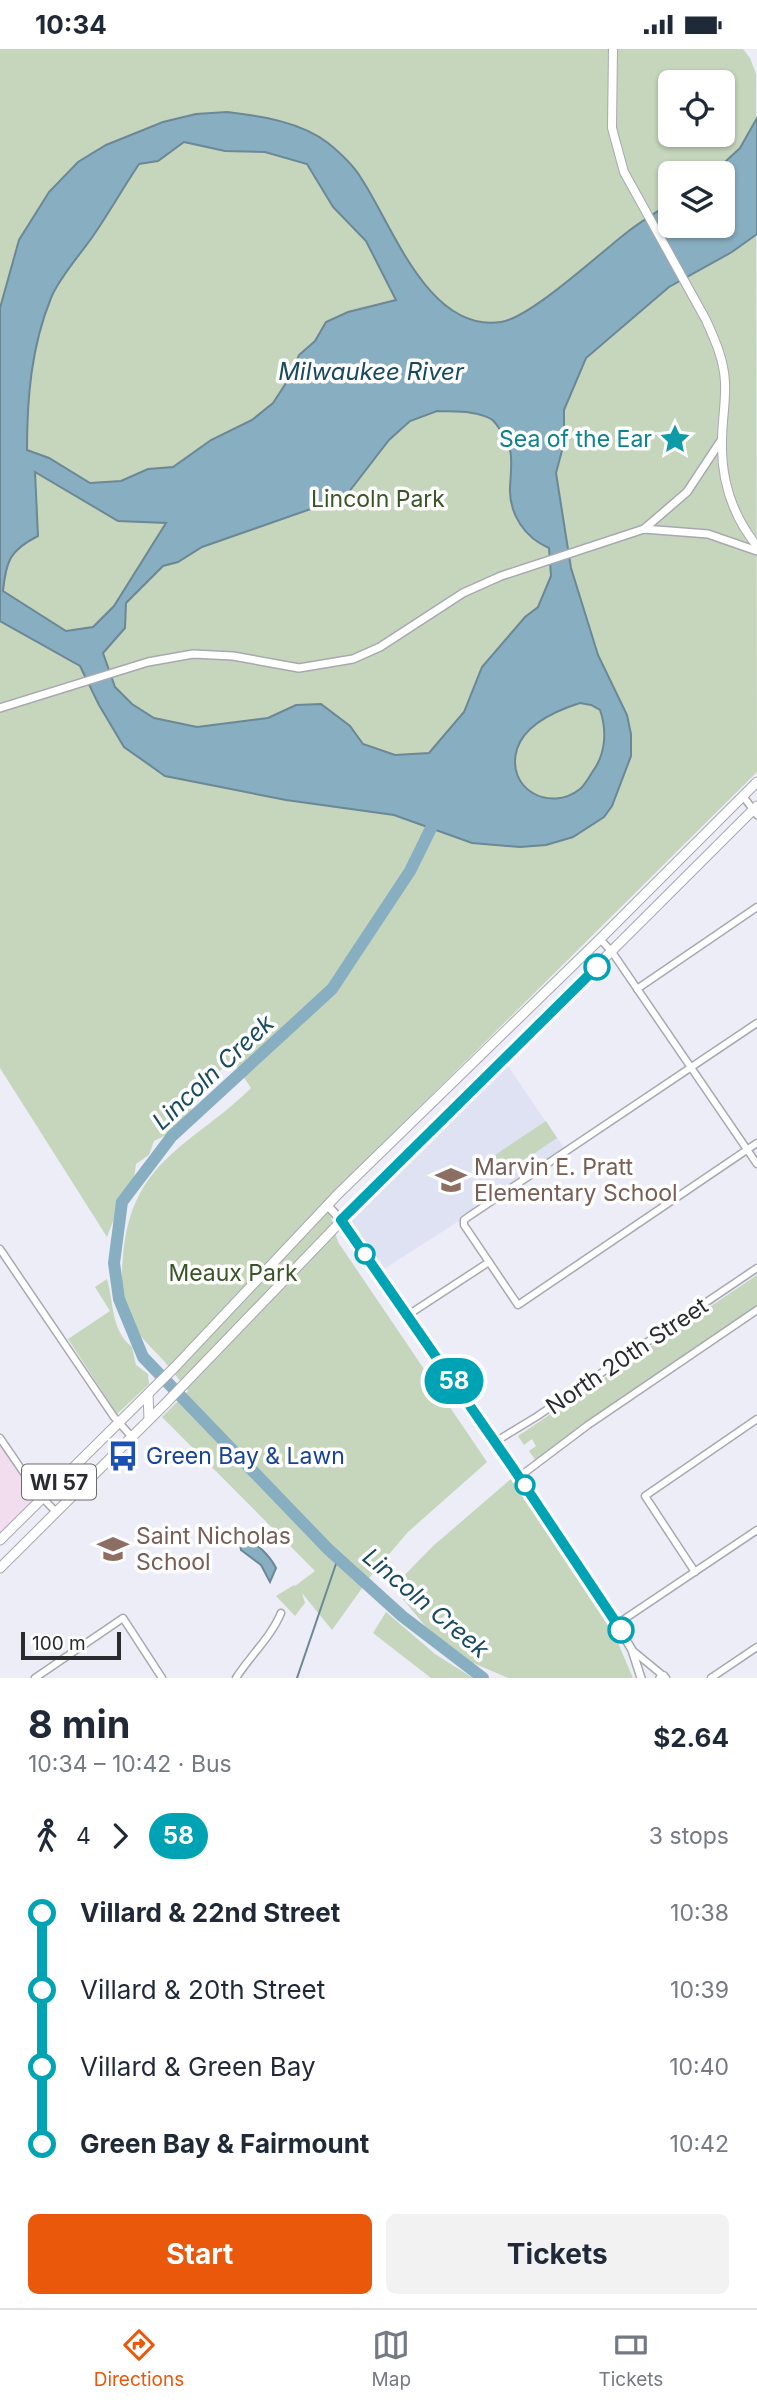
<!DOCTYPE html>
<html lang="en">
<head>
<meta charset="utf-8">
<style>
	:root { --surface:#fff; --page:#f2f2f3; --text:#1f2937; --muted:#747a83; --line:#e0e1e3; --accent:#ea580c }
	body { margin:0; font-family:Inter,sans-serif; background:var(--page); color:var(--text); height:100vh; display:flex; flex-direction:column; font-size:26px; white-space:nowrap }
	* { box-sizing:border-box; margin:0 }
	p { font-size:23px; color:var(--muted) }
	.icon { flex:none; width:38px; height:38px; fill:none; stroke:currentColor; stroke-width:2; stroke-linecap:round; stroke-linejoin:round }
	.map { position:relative; height:1629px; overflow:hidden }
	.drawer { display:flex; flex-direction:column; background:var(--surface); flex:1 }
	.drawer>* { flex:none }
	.badge { padding:0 14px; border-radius:23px; font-size:24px; line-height:46px }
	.controls { position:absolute; left:658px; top:21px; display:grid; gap:14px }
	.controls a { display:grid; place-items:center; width:77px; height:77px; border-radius:10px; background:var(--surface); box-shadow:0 2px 5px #0004; font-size:35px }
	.scale { position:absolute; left:21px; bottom:18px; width:100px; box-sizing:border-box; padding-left:7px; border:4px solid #2a2b2e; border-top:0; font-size:19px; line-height:24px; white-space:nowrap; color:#2a2b2e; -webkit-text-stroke:5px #fff; paint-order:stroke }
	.map>.badge { position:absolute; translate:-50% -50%; box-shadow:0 0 0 4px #fff }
	.legs { display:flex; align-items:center; gap:10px; height:77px; padding:0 28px; font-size:23px }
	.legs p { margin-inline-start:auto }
	.headline { display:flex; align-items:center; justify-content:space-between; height:119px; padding:0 28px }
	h1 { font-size:38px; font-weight:700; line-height:52px }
	.cta { display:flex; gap:14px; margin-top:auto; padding:14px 28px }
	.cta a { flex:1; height:80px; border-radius:10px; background:var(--accent); color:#fff; font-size:28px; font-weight:700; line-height:80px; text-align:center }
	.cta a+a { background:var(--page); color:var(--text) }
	ul { padding:0 28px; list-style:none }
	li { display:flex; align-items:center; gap:24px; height:77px; font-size:26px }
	li i { display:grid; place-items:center; width:10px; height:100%; margin:0 9px; background:currentColor }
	li i::after { content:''; width:18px; height:18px; margin:-9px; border:5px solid; border-radius:50%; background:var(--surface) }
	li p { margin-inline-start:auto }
	li:first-child i { background:linear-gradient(#0000 50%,currentColor 0) }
	li:last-child i { background:linear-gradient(currentColor 50%,#0000 0) }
	.status { display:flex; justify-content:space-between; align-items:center; height:49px; padding:0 35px; background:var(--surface); direction:ltr }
	.status svg { height:19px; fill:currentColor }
	.tab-bar { display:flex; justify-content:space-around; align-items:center; height:98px; border-top:2px solid var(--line); background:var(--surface); font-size:19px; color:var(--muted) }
	.tab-bar a { display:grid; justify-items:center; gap:4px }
	.tab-bar .current { color:var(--accent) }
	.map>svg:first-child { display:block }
	.built { fill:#dfe2f3 }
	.industrial { fill:#f1ddee }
	.green { fill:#c5d6bc; fill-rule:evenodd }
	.water { fill:#88aec1; stroke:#6c8795; stroke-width:2; fill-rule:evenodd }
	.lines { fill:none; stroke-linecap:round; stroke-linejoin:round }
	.stream { stroke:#6c8795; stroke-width:2 }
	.river { stroke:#88aec1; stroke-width:12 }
	.minor-casing { stroke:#a7a8b1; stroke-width:9 }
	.tertiary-casing { stroke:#a7a8b1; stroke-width:10 }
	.secondary-casing { stroke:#a7a8b1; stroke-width:10 }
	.primary-casing { stroke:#a7a8b1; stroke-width:11 }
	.minor { stroke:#fff; stroke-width:6 }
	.tertiary { stroke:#fff; stroke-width:7 }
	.secondary { stroke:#fff; stroke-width:8 }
	.primary { stroke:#fff; stroke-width:9 }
	.line-1-casing { stroke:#fff; stroke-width:16 }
	.line-1 { stroke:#00a3b4; stroke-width:10 }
	.stop-1-dot { fill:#fff; stroke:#00a3b4; stroke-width:3.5 }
	.labels { text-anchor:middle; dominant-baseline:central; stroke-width:7; stroke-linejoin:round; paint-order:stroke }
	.shield { fill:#fff; stroke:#6a6b6d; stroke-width:2 }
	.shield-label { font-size:21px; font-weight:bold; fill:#2a2b2e }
	.culture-label { font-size:23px; fill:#0d838f; stroke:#fff; text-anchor:end }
	.park-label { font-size:23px; fill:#395526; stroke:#fff }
	.education-label { font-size:23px; fill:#785e54; stroke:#fff; text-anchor:start }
	.street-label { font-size:23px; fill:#2a2b2e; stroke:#fff }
	.transit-label { font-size:23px; fill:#164399; stroke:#fff; text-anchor:start }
	.water-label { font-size:24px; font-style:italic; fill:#184a5f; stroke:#fff }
</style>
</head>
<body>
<div class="status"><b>10:34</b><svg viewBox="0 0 49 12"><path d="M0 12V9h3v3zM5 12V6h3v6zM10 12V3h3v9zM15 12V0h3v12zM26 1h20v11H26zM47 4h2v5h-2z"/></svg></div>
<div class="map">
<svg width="757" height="1629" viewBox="0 0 757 1629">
	<rect width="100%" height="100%" fill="#ecedf7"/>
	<!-- built -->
	<polygon class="built" points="505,1013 564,1099 463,1166 459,1172 384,1220 361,1188 353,1176 351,1168"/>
	<!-- industrial -->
	<polygon class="industrial" points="0,1389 43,1450 0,1492"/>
	<!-- green -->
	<g class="green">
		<path d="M0 0H743L750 9 756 25 757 723 326 1151 338 1193 487 1413 408 1483 373 1524 332 1581 302 1544 305 1554 295 1567 276 1547 294 1536 295 1537 315 1522 162 1368 188 1342C180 1332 173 1322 164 1312 151 1298 136 1285 128 1266 121 1247 121 1227 123 1208 131 1110 191 1098 251 1039L232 1011 196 1043 190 1065 166 1086 154 1092 149 1106 136 1115 134 1130 122 1149 107 1188 0 1019ZM670 33H723V86H670ZM670 124H723V177H670Z"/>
		<polygon points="546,1072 557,1089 500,1127 489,1110"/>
		<polygon points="757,1226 757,1258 622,1348 536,1412 529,1402 536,1397 532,1390 524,1396 518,1387"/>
		<path d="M107 1230C114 1254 111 1282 132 1298L136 1316 148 1325 149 1335 117 1365 68 1290 110 1262 95 1238Z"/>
		<polygon points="511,1430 615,1587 633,1629 508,1629 471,1613 426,1578 393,1538 433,1497"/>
		<polygon points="386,1563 435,1605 473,1629 431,1629 373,1584"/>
	</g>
	<!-- water -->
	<g class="water">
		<path d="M227 63C261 67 301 73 328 94 339 103 354 117 361 129 392 175 428 284 501 273 532 268 602 202 630 181 643 171 657 163 670 154V177H723V124H713L740 99 757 69V185L732 203 669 238 586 309 564 361V394L556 424 571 519 598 606 627 666 631 685V707L612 757 604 768 573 788 546 796 520 798 472 794 394 766 286 751 165 727 124 698 99 656 80 617 0 572V259L19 191 49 143 78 113 106 96 163 73 196 65ZM184 93 225 102 265 103 307 115 333 158 366 192 396 251 348 263 326 273 315 292 299 306 288 331 273 354 252 371 211 391 173 418 148 420 121 432 90 434 49 409 27 401C27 350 31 298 51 249 59 229 80 206 93 187 109 164 123 139 139 115L158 112ZM437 362C453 363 476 361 491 370 495 372 498 378 501 382 515 400 511 417 510 439 509 465 525 489 549 499L551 527 538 558 525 568 482 618 464 663 429 704 395 706 363 695 350 677 321 655 296 656 268 669 197 678 154 669 132 655 115 638 103 604 125 579 126 554 163 517 178 513 202 498 345 448 389 391 410 372ZM35 423 118 472 166 474 114 557 93 578 66 582 3 542C6 512 10 501 38 487ZM580 654 591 656 600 661C607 681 606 704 593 722 589 728 585 736 580 740 550 764 505 740 517 700 525 675 558 661 580 654Z"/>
		<path d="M244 1488C257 1494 270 1507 276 1519L270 1533 261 1516 241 1501 240 1494Z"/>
	</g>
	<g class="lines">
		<!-- stream -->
		<polyline class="stream" points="297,1629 338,1509"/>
		<!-- river -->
		<polyline class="river" points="438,765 410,822 332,940 172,1087 122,1153 114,1214 119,1250 143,1308 328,1500 402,1567 483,1629"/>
		<!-- minor casing -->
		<g class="minor-casing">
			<g id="minor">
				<polyline points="743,747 757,766"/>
				<polyline points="600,890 612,903 757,1115"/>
				<polyline points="637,940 757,858"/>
				<polyline points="757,974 468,1168 464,1171 464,1176 518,1256 757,1094"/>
				<polyline points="0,1200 114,1368 131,1387"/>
				<polyline points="408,1266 489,1213"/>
				<polyline points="0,1389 37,1443 56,1463"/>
				<polyline points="495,1393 536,1368 757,1219"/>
				<polyline points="519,1428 588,1376 757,1261"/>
				<polyline points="695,1523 645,1447 757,1370"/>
				<polyline points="617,1575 757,1481"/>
				<polyline points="632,1601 666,1629"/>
				<polyline points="35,1629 123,1569 162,1629"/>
				<path d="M236 1629C250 1607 271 1588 281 1564"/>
				<polyline points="711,1629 757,1598"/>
			</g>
		</g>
		<!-- tertiary casing -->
		<g class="tertiary-casing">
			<g id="tertiary">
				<polyline points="644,480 687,443 722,390"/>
				<polyline points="0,659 148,613 193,605 233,607 299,619 353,610 380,598 463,544 501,527 644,480 708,485 757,502"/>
				<polyline points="327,1156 341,1171 519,1428 613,1569 632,1601 641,1629"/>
				<polyline points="660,1629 664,1627"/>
			</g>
		</g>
		<!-- secondary casing -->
		<g class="secondary-casing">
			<path id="secondary" d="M613 0 612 79 624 123 706 271C715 291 724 311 725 333 726 353 722 372 722 392 721 431 732 466 757 497"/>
		</g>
		<!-- primary casing -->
		<g class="primary-casing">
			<g id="primary">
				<polyline points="148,1345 149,1370"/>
				<polyline points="0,1491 175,1318 338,1145 600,890 757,733"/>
				<polyline points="0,1519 165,1355 349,1164 757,757"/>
			</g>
		</g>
		<!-- minor -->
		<use href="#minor" class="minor"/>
		<!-- tertiary -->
		<use href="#tertiary" class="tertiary"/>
		<!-- secondary -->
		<use href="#secondary" class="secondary"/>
		<!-- primary -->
		<use href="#primary" class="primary"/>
	</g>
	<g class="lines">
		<!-- line-1 casing -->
		<g class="line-1-casing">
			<polyline id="line-1" points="597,918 341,1171 513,1419 621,1581"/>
		</g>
		<!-- line-1 -->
		<use href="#line-1" class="line-1"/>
	</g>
	<!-- icons -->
	<defs>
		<g id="sight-bare" transform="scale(2.415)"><path d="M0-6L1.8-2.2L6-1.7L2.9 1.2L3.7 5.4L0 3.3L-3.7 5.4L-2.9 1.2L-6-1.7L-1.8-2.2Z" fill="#0f9aa8" stroke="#fff" stroke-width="2.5" paint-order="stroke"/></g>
		<g id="school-bare" transform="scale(2.415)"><path d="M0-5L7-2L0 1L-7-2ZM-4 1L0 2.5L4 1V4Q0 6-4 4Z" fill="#8d6e63" stroke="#fff" stroke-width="2.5" paint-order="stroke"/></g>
		<g id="bus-bare" transform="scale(2.415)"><path d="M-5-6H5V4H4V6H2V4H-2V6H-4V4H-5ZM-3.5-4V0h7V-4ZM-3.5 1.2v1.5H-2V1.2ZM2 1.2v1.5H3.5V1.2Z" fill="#1a4fb4" stroke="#fff" stroke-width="2.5" paint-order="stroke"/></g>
	</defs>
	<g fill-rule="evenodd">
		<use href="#sight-bare" x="675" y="390"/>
		<use href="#school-bare" x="451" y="1131"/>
		<use href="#bus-bare" x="123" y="1407"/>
		<use href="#school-bare" x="113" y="1500"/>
	</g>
	<!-- markers -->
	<g class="stop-1-dot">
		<circle cx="597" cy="918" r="12"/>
		<circle cx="365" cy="1205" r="9"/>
		<circle cx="525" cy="1436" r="9"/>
		<circle cx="621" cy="1581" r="12"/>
	</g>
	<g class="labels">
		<!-- shield labels -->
		<rect class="shield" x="22" y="1415.5" width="74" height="35" rx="5"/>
		<g class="shield-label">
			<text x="59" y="1433">WI 57</text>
		</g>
		<!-- culture labels -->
		<g class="culture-label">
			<text x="652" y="390">Sea of the Ear</text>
		</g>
		<!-- park labels -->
		<g class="park-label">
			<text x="378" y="450">Lincoln Park</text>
			<text x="233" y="1224">Meaux Park</text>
		</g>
		<!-- education labels -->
		<g class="education-label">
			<text x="474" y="1118">Marvin E. Pratt<tspan x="474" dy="26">Elementary School</tspan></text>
			<text x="136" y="1487">Saint Nicholas<tspan x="136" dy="26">School</tspan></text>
		</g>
		<!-- street labels -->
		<g class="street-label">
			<text transform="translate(627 1307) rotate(-34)">North 20th Street</text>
		</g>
		<!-- transit labels -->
		<g class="transit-label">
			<text x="146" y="1407">Green Bay &amp; Lawn</text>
		</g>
		<!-- water labels -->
		<g class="water-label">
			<text x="371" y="322">Milwaukee River</text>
			<text transform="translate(213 1023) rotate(-43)">Lincoln Creek</text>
			<text transform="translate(426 1554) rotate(40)">Lincoln Creek</text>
		</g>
	</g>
</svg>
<div class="controls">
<a><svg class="icon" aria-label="locate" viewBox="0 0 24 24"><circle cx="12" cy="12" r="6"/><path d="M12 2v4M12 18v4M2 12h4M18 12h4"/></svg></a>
<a><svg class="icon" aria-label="layers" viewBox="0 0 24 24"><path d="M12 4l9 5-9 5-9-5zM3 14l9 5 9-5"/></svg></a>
</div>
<div class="scale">100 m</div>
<b class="badge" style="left:454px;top:1332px;background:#00a3b4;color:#fff">58</b>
</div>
<section class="drawer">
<div class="headline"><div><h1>8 min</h1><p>10:34 – 10:42 · Bus</p></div><b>$2.64</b></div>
<div class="legs"><svg class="icon" aria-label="walk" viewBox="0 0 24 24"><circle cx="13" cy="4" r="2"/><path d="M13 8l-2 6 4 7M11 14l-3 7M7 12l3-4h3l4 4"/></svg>4<svg class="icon" aria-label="forward" viewBox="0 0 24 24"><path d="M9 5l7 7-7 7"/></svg><b class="badge" style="background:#00a3b4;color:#fff">58</b><p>3 stops</p></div>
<ul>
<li><i style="color:#00a3b4"></i><b>Villard &amp; 22nd Street</b><p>10:38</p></li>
<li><i style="color:#00a3b4"></i><span>Villard &amp; 20th Street</span><p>10:39</p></li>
<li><i style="color:#00a3b4"></i><span>Villard &amp; Green Bay</span><p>10:40</p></li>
<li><i style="color:#00a3b4"></i><b>Green Bay &amp; Fairmount</b><p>10:42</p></li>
</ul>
<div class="cta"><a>Start</a><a>Tickets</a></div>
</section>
<nav class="tab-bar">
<a class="current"><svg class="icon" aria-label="directions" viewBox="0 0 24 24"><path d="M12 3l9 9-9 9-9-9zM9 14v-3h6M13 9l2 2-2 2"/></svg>Directions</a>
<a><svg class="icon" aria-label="map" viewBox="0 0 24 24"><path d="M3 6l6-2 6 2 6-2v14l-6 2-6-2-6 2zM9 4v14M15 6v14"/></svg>Map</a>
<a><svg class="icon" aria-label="tickets" viewBox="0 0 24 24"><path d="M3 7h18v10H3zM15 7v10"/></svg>Tickets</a>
</nav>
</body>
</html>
